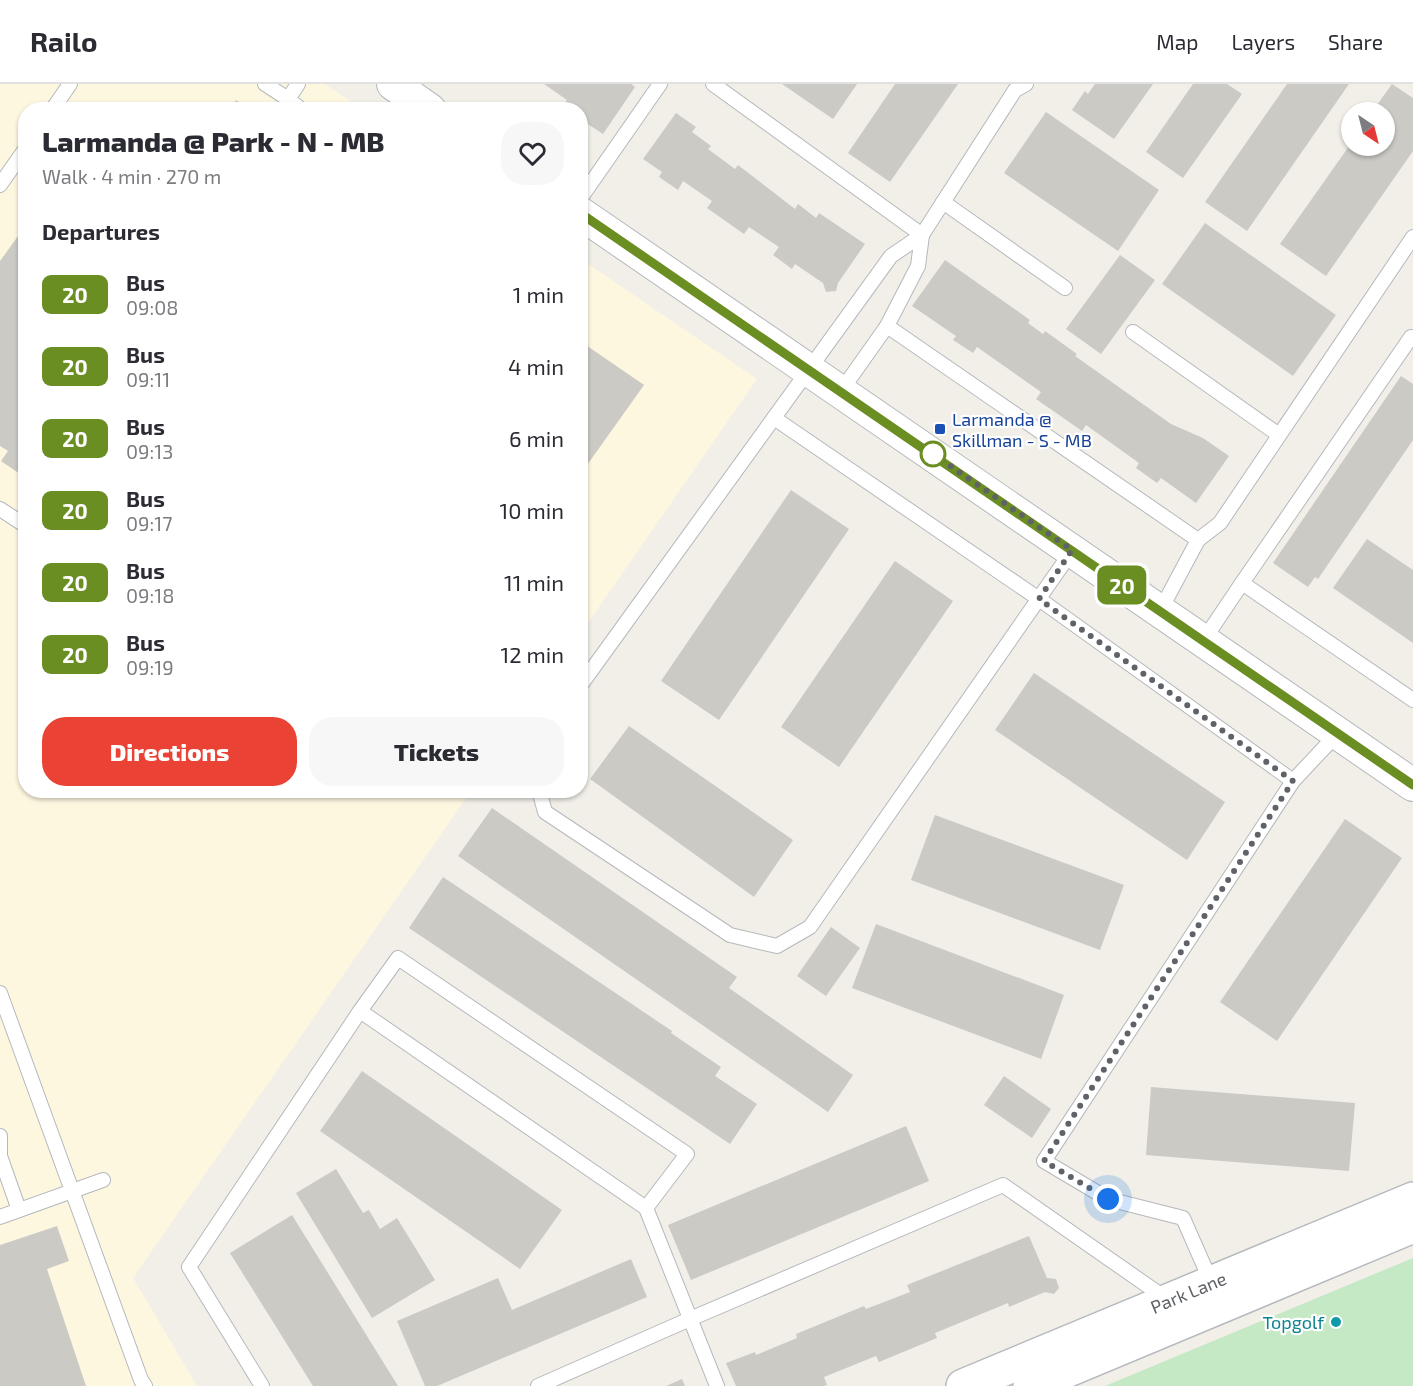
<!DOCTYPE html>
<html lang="en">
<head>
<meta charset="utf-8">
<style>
	:root { --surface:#fff; --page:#f7f7f7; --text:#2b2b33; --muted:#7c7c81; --line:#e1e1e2; --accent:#ea4335 }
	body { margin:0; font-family:"Exo 2",sans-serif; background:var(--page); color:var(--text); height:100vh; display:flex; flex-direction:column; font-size:22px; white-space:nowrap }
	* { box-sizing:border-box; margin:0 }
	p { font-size:20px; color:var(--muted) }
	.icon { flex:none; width:33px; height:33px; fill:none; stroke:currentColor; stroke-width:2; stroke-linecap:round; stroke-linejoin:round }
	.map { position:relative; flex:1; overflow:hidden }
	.panel { position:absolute; left:18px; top:18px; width:570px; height:696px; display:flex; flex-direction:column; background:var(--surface); border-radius:24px; box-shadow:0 2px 4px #0004 }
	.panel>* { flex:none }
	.badge { padding:0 12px; border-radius:9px; font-size:21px; line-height:39px }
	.needle { width:39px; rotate:145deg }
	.fabs { position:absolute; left:1341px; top:18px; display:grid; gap:12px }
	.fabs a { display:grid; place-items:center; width:54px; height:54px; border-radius:50%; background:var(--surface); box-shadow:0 2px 4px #0004; font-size:30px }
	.you { position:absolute; width:30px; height:30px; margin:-15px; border:4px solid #fff; border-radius:50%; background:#1a73e8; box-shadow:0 0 0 9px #1a73e833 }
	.map>.badge { position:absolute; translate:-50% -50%; box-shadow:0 0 0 3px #fff }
	h2 { padding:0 24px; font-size:22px; line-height:54px }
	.round { display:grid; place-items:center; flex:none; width:63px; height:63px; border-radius:24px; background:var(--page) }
	.headline { display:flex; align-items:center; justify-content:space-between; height:102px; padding:0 24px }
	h1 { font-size:28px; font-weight:800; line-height:45px }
	.action { display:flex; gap:12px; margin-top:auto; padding:12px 24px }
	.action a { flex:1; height:69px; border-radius:24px; background:var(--accent); color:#fff; font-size:24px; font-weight:800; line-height:69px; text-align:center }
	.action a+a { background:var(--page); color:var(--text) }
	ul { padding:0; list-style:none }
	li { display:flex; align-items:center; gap:18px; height:72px; padding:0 24px }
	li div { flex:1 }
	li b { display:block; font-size:22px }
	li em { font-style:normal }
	li .badge { min-width:66px; font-weight:700; text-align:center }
	header { display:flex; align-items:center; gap:36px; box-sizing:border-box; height:84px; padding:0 30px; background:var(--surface); border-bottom:2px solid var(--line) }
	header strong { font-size:28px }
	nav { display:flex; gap:33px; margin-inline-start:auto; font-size:21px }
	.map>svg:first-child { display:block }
	.commercial { fill:#fef7e0 }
	.green { fill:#c5e8c5 }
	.building { fill:#cccac5 }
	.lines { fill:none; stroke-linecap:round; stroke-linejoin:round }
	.service-casing { stroke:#b5b8bc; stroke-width:16 }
	.tertiary-casing { stroke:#b5b8bc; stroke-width:34 }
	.secondary-casing { stroke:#b6babf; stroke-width:36 }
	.service { stroke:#fff; stroke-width:14 }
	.tertiary { stroke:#fff; stroke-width:32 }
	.secondary { stroke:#fff; stroke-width:33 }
	.line-casing { stroke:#fff; stroke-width:14 }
	.line { stroke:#6b8e23; stroke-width:9 }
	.walk { stroke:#5f6368; stroke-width:6; stroke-dasharray:0 10.8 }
	.transit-dot { fill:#1a4fb4; stroke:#fff; stroke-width:2 }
	.stop-dot { fill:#fff; stroke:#6b8e23; stroke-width:3 }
	.culture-dot { fill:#0f9aa8; stroke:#fff; stroke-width:2 }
	.labels { text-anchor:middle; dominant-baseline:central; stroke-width:4.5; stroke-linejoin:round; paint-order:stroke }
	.transit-label { font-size:18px; fill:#164399; stroke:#fff; text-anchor:start }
	.street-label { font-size:18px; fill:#5f6368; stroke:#fff }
	.culture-label { font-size:18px; fill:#0d838f; stroke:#fff; text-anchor:end }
</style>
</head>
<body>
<header>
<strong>Railo</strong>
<nav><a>Map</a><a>Layers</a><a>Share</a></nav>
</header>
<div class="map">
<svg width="1413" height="1302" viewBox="0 0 1413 1302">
	<rect width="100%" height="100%" fill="#f1efe8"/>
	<!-- commercial -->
	<g class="commercial">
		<polygon points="0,0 325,0 362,25 26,26 26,706 471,707 133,1194 197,1302 0,1302"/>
		<polygon points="581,175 757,295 581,549"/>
	</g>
	<!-- green -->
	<polygon class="green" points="1413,1174 1413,1302 1105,1302"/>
	<!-- building -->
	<g class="building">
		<polygon points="544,0 631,0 635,3 603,50 580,35 580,26 560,26 567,16"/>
		<polygon points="782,0 857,0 833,35"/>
		<polygon points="895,0 958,0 890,98 848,69"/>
		<polygon points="1095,0 1153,0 1114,55 1072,26 1085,7 1088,10"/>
		<polygon points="1193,0 1227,0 1242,10 1183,94 1146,68"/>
		<polygon points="1287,0 1349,0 1247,147 1205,118"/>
		<polygon points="1392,0 1413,14 1413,67 1326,192 1280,160 1352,58 1352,62 1384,62 1384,28 1372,28"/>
		<polygon points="236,16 249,26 230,26"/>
		<polygon points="1046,28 1159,106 1118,167 1004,89"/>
		<polygon points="676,29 696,43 692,48 711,62 708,65 735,85 738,81 795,125 798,120 816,134 819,129 865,160 838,199 836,207 826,208 823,199 795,180 792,185 773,171 779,163 749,143 744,150 707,124 712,117 683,97 678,106 659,93 662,88 643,75"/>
		<polygon points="1205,139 1336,231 1293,292 1162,200"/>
		<polygon points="26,141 26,394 1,377 8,367 0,362 0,177"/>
		<polygon points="1120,171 1155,196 1101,270 1066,245"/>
		<polygon points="945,176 1030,236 1028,239 1043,250 1045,247 1077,270 1075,272 1171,340 1203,354 1229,372 1196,419 1161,394 1157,399 1136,384 1139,379 1086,341 1082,347 1036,315 1041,308 977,263 973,269 953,256 956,252 912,222"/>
		<polygon points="580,257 644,301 580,391"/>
		<polygon points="1401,292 1413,300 1413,356 1318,495 1315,493 1308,503 1273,479"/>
		<polygon points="791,406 849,445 719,636 661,597"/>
		<polygon points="1367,455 1413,486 1413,559 1333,504"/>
		<polygon points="895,477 953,517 839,683 781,643"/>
		<polygon points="1034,589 1225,718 1187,776 995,646"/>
		<polygon points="629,642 793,756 754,813 590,695"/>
		<polygon points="492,724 737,893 729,904 853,991 828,1028 458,772"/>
		<polygon points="935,731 1124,801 1100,866 911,796"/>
		<polygon points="1345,735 1402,774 1277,957 1220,918"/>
		<polygon points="443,793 672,947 671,949 721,983 715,992 757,1020 730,1060 409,844"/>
		<polygon points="876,840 1064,911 1041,975 852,904"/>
		<polygon points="831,843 860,864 826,912 797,892"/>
		<polygon points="362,987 562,1126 520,1185 320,1047"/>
		<polygon points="1004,992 1051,1025 1032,1054 984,1021"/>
		<polygon points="1151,1003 1355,1019 1349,1087 1146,1071"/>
		<polygon points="906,1042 929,1097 691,1196 668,1141"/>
		<polygon points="336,1085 363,1129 369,1126 380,1145 397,1134 435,1196 372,1234 296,1109"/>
		<polygon points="292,1131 398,1302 313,1302 230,1169"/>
		<polygon points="57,1142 69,1177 47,1185 86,1302 0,1302 0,1161"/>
		<polygon points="1029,1152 1047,1194 1056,1195 1059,1204 1054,1210 1045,1208 1009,1223 1008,1219 935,1249 937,1254 879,1278 876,1272 824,1293 827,1301 824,1302 736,1302 726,1279 755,1268 756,1271 797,1254 796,1250 864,1222 866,1225 910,1208 907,1201"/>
		<polygon points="631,1175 647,1213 437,1302 425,1302 397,1237 498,1194 512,1226"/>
		<polygon points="682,1295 685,1302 666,1302"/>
	</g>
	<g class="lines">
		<!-- service casing -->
		<g class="service-casing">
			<g id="service">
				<polyline points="265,0 288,15 298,0"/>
				<polyline points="713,0 922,151"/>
				<polyline points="288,15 302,26"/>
				<polyline points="52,26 70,0"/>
				<polyline points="0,101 26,64"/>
				<polyline points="580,115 660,0"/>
				<polyline points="943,118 1065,204"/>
				<polyline points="887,242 918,182 922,151"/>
				<polyline points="1133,248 1279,351"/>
				<polyline points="1413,255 1411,253 1242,499 1413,616"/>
				<polyline points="841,307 887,242 1198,456 1160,527"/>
				<polyline points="774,334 1039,515 1293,697 1044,1077 1108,1115 1183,1134 1212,1200"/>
				<polyline points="0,425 26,442"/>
				<polyline points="1198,456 1220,439 1413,153"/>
				<polyline points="1203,557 1242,499"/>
				<polyline points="580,602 891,172 922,151 1015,6 1026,0"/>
				<polyline points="1293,697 1338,649"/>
				<polyline points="539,706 545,728 730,851 777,862 810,843 1072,467"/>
				<polyline points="0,909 141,1296 145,1302"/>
				<polyline points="360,927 398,874 687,1070 646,1124"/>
				<polyline points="0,1052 0,1072"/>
				<polyline points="0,1072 19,1126"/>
				<polyline points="0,1133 103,1096"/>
				<polyline points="262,1302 189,1183 360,927 646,1124 717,1302"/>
				<polyline points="538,1302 690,1235 1003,1101 1168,1216"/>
			</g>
		</g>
		<!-- tertiary casing -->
		<g class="tertiary-casing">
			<g id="tertiary">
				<polyline points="393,0 430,26"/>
				<polyline points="580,129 1413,701"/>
			</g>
		</g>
		<!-- secondary casing -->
		<g class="secondary-casing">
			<g id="secondary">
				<path id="s1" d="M963 1302 1413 1115"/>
				<polyline points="1030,1302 1413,1142"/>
			</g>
		</g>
		<!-- service -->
		<use href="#service" class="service"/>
		<!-- tertiary -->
		<use href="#tertiary" class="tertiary"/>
		<!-- secondary -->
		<use href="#secondary" class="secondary"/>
	</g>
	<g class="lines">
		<!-- line casing -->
		<g class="line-casing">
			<polyline id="line" points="580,129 1413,701"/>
		</g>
		<!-- line -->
		<use href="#line" class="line"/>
		<!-- walk -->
		<polyline class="walk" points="933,370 1072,466 1039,515 1293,697 1044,1077 1108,1115"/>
	</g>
	<!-- markers -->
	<rect class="transit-dot" x="934" y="339" width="12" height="12" rx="3"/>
	<circle class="stop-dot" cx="933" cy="370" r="12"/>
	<circle class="culture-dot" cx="1336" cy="1238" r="6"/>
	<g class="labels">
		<!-- transit labels -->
		<g class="transit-label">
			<text x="952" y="335">Larmanda @<tspan x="952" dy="21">Skillman - S - MB</tspan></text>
		</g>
		<!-- street labels -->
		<g class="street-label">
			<text stroke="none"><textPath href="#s1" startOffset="244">Park Lane</textPath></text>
		</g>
		<!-- culture labels -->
		<g class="culture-label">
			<text x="1324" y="1238">Topgolf</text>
		</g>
	</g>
</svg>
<div class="fabs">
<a><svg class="needle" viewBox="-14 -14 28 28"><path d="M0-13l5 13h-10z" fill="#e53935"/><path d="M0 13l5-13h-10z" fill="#7c7c81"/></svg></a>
</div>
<div class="you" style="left:1108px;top:1115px"></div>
<b class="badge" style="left:1122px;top:501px;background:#6b8e23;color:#fff">20</b>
<section class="panel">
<div class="headline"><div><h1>Larmanda @ Park - N - MB</h1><p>Walk · 4 min · 270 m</p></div><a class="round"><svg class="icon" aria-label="heart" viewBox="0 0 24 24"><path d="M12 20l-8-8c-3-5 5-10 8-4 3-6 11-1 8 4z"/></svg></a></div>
<h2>Departures</h2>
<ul>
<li><span class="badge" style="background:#6b8e23;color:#fff">20</span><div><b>Bus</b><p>09:08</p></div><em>1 min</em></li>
<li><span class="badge" style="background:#6b8e23;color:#fff">20</span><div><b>Bus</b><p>09:11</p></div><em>4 min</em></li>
<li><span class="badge" style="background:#6b8e23;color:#fff">20</span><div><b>Bus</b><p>09:13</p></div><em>6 min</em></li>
<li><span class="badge" style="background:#6b8e23;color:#fff">20</span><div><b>Bus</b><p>09:17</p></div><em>10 min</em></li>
<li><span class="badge" style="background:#6b8e23;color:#fff">20</span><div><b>Bus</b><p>09:18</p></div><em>11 min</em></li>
<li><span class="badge" style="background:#6b8e23;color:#fff">20</span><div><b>Bus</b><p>09:19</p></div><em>12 min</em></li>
</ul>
<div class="action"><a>Directions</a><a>Tickets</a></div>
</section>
</div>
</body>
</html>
